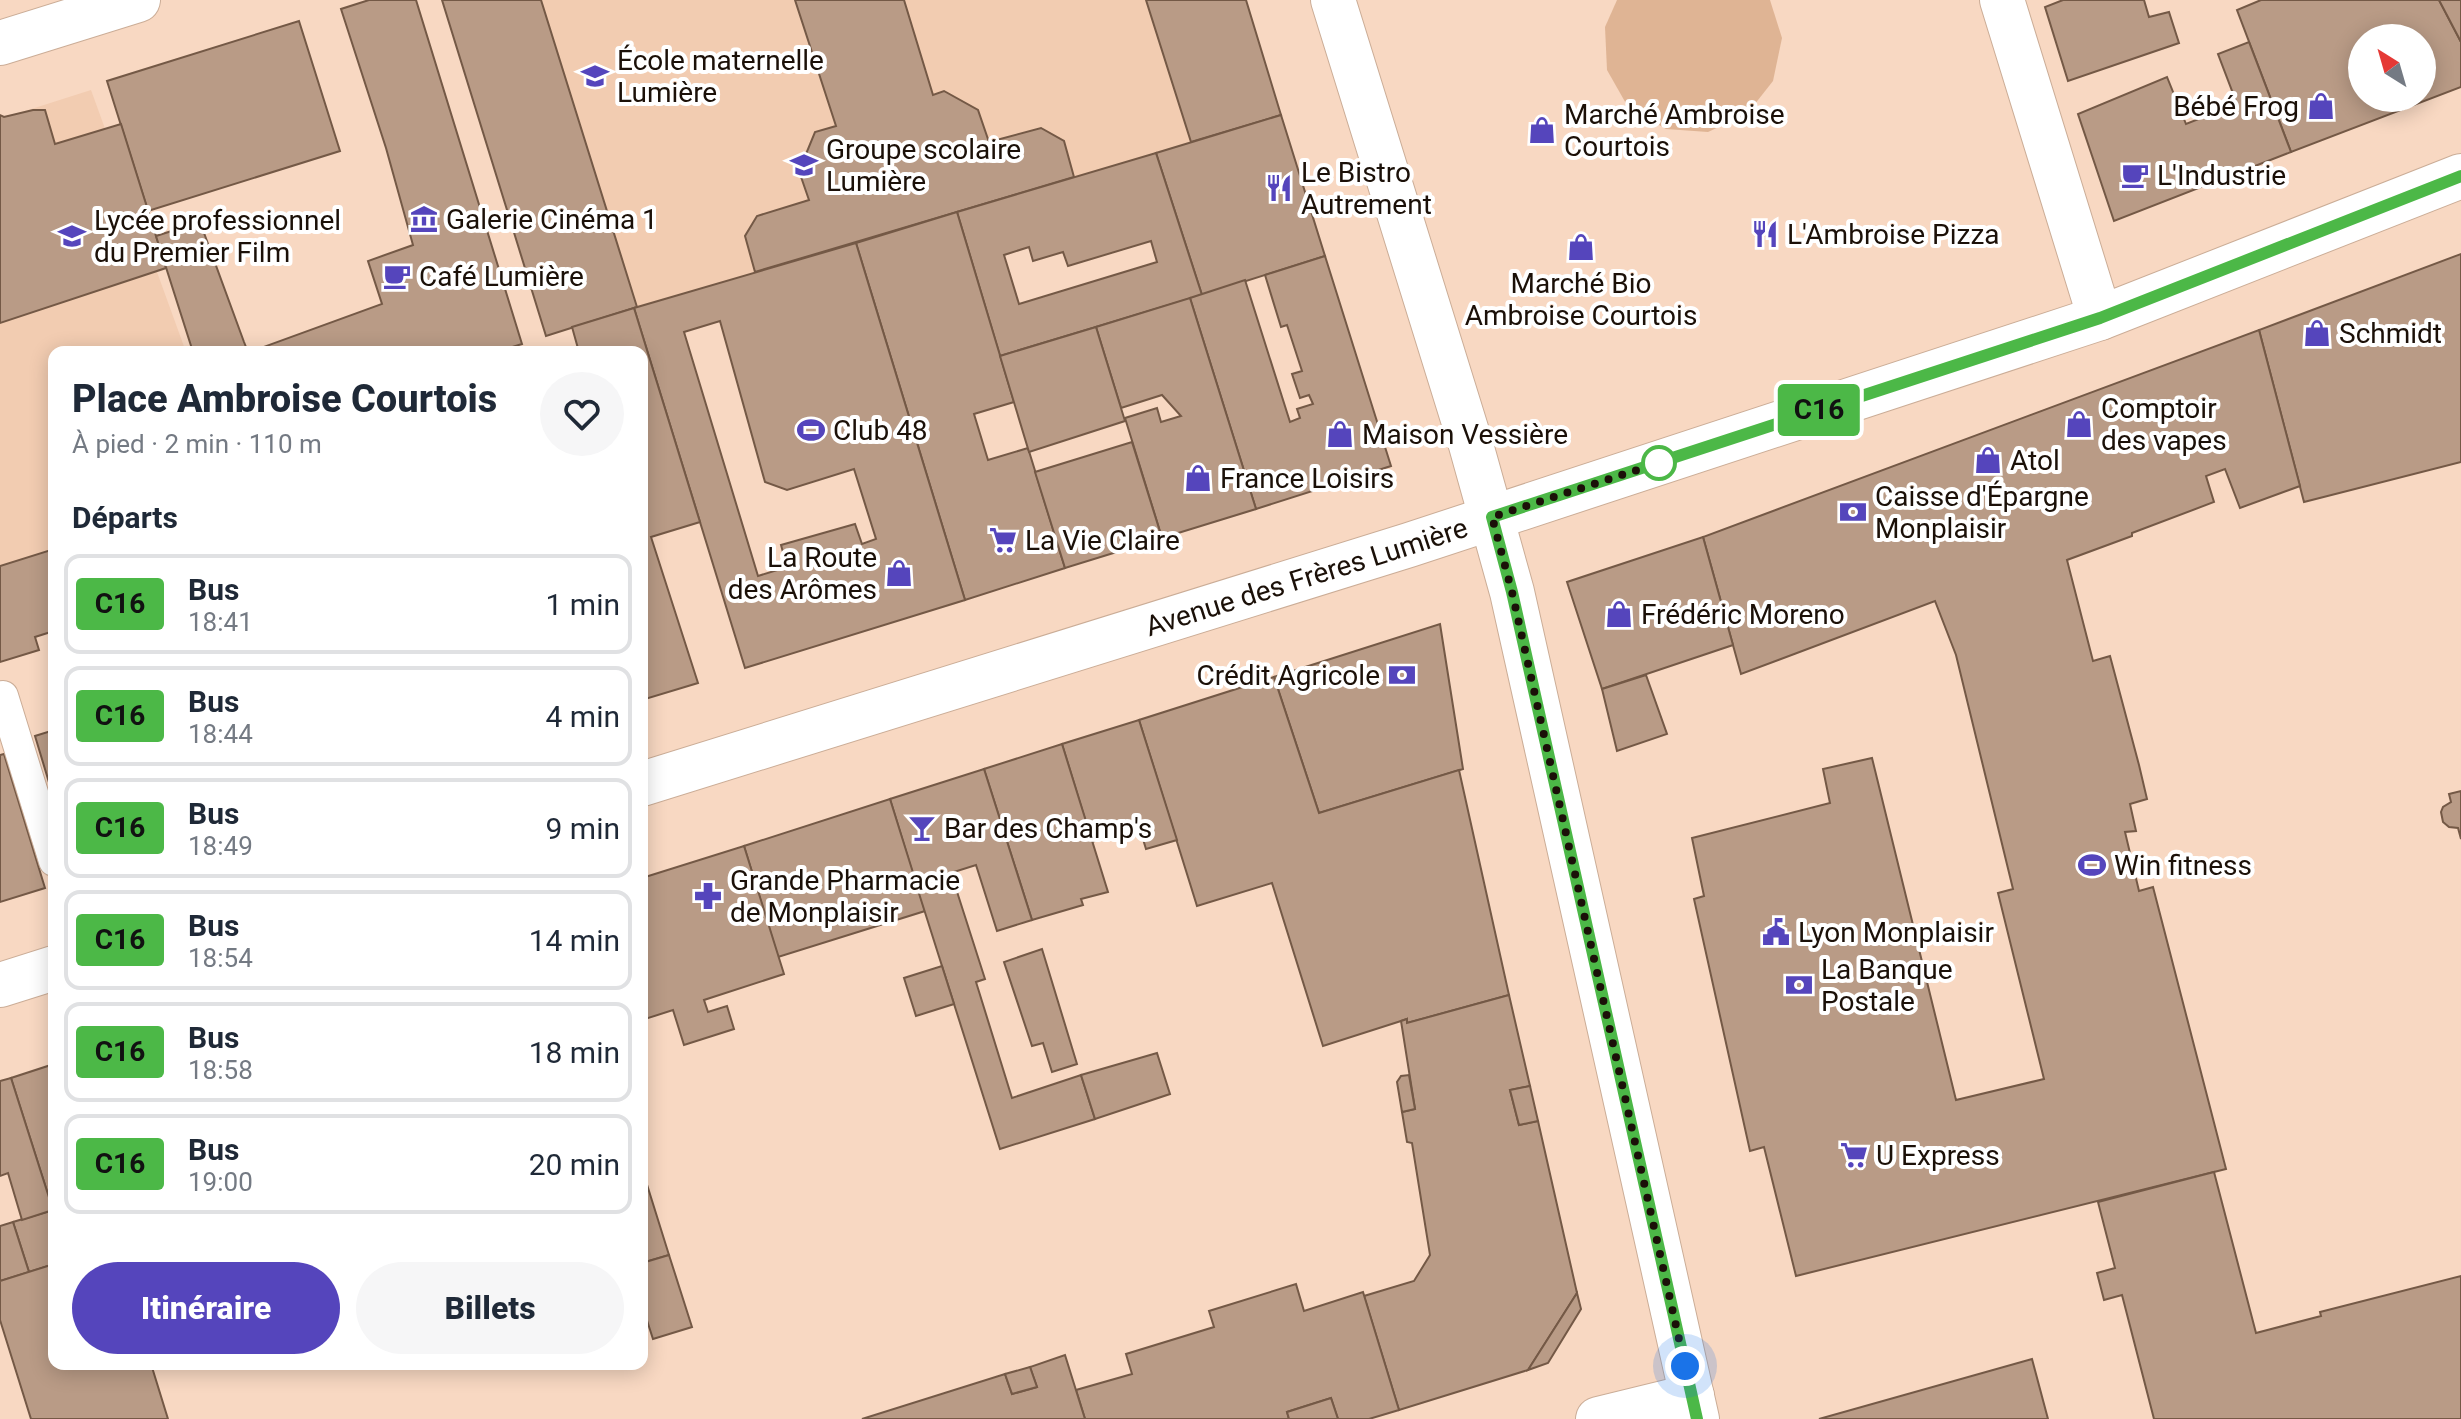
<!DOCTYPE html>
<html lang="fr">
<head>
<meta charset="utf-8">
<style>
	:root { --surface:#fff; --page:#f6f6f7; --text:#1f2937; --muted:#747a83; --line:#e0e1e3; --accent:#5545bc }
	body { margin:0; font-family:Roboto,sans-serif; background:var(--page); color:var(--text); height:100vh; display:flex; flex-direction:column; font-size:30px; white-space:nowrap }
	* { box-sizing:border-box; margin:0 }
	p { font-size:26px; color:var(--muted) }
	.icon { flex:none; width:44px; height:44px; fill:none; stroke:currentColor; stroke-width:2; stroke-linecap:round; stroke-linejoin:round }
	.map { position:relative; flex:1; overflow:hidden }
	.details { position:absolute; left:48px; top:346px; width:600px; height:1024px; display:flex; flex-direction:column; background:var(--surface); border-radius:16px; box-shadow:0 4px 20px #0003 }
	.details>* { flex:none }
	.badge { padding:0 16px; border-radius:6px; font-size:28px; line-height:52px }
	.needle { width:52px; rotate:323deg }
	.fabs { position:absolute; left:2348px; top:24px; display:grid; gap:16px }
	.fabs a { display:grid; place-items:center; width:88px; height:88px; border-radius:50%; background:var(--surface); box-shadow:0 4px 20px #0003; font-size:40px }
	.you { position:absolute; width:40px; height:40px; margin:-20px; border:6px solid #fff; border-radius:50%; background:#1a73e8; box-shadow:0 0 0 12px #1a73e833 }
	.map>.badge { position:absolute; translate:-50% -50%; box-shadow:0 0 0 4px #fff }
	h2 { padding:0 24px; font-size:30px; line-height:72px }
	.round { display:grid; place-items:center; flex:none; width:84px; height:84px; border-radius:42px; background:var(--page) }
	.summary { display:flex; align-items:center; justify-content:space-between; height:136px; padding:0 24px }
	h1 { font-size:38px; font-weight:800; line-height:60px }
	.action { display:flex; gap:16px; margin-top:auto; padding:16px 24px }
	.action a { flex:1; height:92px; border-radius:48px; background:var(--accent); color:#fff; font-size:32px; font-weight:800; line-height:92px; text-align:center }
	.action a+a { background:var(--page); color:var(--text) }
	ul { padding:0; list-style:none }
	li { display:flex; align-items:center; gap:24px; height:100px; margin:0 16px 12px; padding:0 8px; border:4px solid var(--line); border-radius:16px }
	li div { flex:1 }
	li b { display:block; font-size:30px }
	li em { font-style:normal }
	li .badge { min-width:88px; font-weight:700; text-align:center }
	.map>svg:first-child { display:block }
	.built { fill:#f2ccb1 }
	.green { fill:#dfb494 }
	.building { fill:#b99b86; stroke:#745946; stroke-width:2; fill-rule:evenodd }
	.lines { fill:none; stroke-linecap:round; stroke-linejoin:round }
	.lane-casing { stroke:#cbad97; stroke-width:32 }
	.street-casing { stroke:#cbad97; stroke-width:46 }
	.secondary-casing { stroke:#cbad97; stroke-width:46 }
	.lane { stroke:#fff; stroke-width:30 }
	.street { stroke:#fff; stroke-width:44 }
	.secondary { stroke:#fff; stroke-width:44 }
	.line-casing { stroke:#fff; stroke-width:18 }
	.line { stroke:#4cb847; stroke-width:12 }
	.walk { stroke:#1b1008; stroke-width:8; stroke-dasharray:0 14.4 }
	.stop-dot { fill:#fff; stroke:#4cb847; stroke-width:4 }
	.labels { text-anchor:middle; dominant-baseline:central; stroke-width:8; stroke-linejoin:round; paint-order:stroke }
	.poi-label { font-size:28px; fill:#1b1008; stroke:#fff; text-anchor:start }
	.street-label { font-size:28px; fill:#1b1008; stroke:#fff }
</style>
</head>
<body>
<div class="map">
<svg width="2461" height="1419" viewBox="0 0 2461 1419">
	<rect width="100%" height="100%" fill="#f8d8c2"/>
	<!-- built -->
	<g class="built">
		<polygon points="442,0 1246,0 1281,115 546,336"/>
		<polygon points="91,90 186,352 54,352 54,549 0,566 0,119"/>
	</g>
	<!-- green -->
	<polygon class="green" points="1617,0 1770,0 1782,38 1773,81 1747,114 1708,132 1666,129 1628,107 1607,70 1605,27"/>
	<!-- building -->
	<g class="building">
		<polygon points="369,0 416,0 522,344 496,352 250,352 382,304 368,261 413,245 386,148 341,9"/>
		<polygon points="442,0 541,0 637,307 546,336"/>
		<polygon points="795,0 904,0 933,95 944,91 978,110 989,142 1041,128 1064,141 1074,177 755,272 745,236 757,216 809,200 799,171 815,132 836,126"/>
		<polygon points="1146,0 1246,0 1281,115 1191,142"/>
		<polygon points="2063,0 2144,0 2149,17 2169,12 2179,43 2068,81 2045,7"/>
		<path d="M2261 0H2439L2461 42V87L2291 152 2237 10ZM2362 38H2422V98H2362Z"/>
		<polygon points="2439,0 2461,0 2461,42"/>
		<polygon points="299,21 340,151 148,211 107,81"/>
		<polygon points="2249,42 2291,152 2114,221 2078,114 2167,77 2186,124 2237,104 2218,54"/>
		<polygon points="33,110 45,110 55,144 121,124 166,268 0,323 0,115 4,117"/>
		<polygon points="1281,115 1325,256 1202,295 1156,153"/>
		<path d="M1156 153 1202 295 1000 356 957 212ZM1151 241 1157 262 1019 304 1004 255 1029 247 1033 261 1063 252 1068 266Z"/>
		<polygon points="957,212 1014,402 974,414 988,460 1028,448 1065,568 965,600 856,243"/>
		<polygon points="200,222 244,342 248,352 193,352 156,236"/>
		<path d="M856 243 965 600 745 668 634 308ZM720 321 765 482 787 490 854 469 876 539 862 544 855 524 781 545 787 567 758 576 684 332Z"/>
		<polygon points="2461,254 2461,462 2304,502 2259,330"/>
		<polygon points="1325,256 1391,466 1256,509 1190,298 1245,280 1290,422 1300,418 1297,409 1313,404 1309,395 1300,398 1292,374 1302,371 1287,325 1281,327 1265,275"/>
		<polygon points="1190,298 1256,509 1162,538 1125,418 1157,408 1161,422 1181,416 1162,395 1121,408 1096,327"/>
		<polygon points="634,308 700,522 651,537 698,683 642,700 642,352 579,352 572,327"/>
		<polygon points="1096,327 1125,421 1029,452 1000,356"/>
		<polygon points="2259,330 2300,486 2240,508 2225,469 2206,476 2214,502 2132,533 2132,536 2067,560 2093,661 2110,656 2139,765 2147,799 2130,804 2136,831 2125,832 2139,891 2153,887 2226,1169 1796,1276 1764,1147 1750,1151 1694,899 1704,896 1692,838 1830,803 1823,769 1872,758 1956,1100 2044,1079 1998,893 2013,889 1956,655 1935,601 1741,674 1703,537"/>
		<polygon points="1132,442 1162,538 1065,568 1035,472"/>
		<polygon points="1703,537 1733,645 1602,689 1567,582"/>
		<polygon points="54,549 54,631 35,637 39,650 0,662 0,566"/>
		<polygon points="1440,624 1463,769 1319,813 1274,677"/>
		<polygon points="1646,675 1667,734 1617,751 1602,689"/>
		<polygon points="1274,677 1319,813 1459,770 1509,995 1407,1023 1407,1019 1401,1021 1323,1046 1272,883 1197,906 1139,720"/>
		<polygon points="1139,720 1177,840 1146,849 1139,826 1092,842 1062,744"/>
		<polygon points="54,730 54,799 35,736"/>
		<polygon points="1062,744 1108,892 1081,899 1083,905 1032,920 984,769"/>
		<polygon points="4,754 45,888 0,902 0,755"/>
		<polygon points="984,769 1032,920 997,931 976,865 916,884 890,799"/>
		<polygon points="2461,791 2461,839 2458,828 2449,827 2443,822 2441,812 2443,807 2451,802 2449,794"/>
		<polygon points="890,799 925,911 778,957 744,846"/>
		<polygon points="744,846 784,974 704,1000 708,1012 727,1006 734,1029 684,1045 673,1010 642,1020 642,878"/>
		<polygon points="951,873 985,979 976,982 1012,1098 1081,1075 1095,1119 1000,1149 916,884"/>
		<polygon points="1042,949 1077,1064 1052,1072 1043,1043 1032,1046 1004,962"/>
		<polygon points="942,966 954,1004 916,1016 904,978"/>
		<polygon points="1509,995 1530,1086 1510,1090 1519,1125 1538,1121 1577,1293 1528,1370 1399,1410 1364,1296 1414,1281 1430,1255 1412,1143 1407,1142 1402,1112 1415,1109 1401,1021 1407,1019 1407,1023"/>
		<polygon points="1157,1053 1170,1094 1095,1119 1081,1075"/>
		<polygon points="54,1064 54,1264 29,1272 13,1222 53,1210 11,1078"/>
		<polygon points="1409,1075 1415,1109 1402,1112 1397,1082 1401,1076"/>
		<polygon points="11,1078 53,1210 22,1220 8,1173 0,1176 0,1081"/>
		<polygon points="1530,1086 1538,1121 1519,1125 1510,1090"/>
		<polygon points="2214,1172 2256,1333 2321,1316 2320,1312 2461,1276 2461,1419 2154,1419 2122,1295 2104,1300 2097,1273 2115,1268 2098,1202"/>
		<polygon points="644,1175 669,1255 642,1263 642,1176"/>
		<polygon points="13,1222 29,1272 0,1281 0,1226"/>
		<polygon points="669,1255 692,1327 653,1339 642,1305 642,1263"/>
		<polygon points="54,1264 54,1364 151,1364 168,1419 31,1419 0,1320 0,1281"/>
		<polygon points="1296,1284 1304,1311 1363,1292 1399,1410 1369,1419 1338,1419 1331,1398 1287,1412 1289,1419 1085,1419 1076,1390 1132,1374 1126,1354 1214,1327 1209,1311"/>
		<polygon points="1577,1293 1581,1309 1548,1363 1528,1370"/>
		<polygon points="1065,1355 1085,1419 862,1419 1005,1374 1012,1394 1037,1387 1030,1367"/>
		<polygon points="2032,1359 2048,1419 1819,1419"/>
		<polygon points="1030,1367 1037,1387 1012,1394 1005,1374"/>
		<polygon points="1331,1398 1338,1419 1289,1419 1287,1412"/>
	</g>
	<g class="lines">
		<!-- lane casing -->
		<g class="lane-casing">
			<polyline id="lane" points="3,696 54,861"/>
		</g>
		<!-- street casing -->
		<g class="street-casing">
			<g id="street">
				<polyline points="2002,0 2100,318"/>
				<polyline points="0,43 138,0"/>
				<polyline points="1598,1419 1692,1396"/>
			</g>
		</g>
		<!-- secondary casing -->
		<g class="secondary-casing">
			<g id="secondary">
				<polyline points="1333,0 1471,445 1512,592 1697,1419"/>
				<path id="s1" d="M642 784 1409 545 2100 318 2461 176"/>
				<polyline points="0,985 54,968"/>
			</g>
		</g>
		<!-- lane -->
		<use href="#lane" class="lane"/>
		<!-- street -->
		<use href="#street" class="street"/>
		<!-- secondary -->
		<use href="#secondary" class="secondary"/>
	</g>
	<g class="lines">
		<!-- line casing -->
		<g class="line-casing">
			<polyline id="line" points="1697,1419 1512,592 1492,517 2100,318 2461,176"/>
		</g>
		<!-- line -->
		<use href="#line" class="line"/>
		<!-- walk -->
		<polyline class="walk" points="1659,463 1668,460 1492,517 1512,592 1685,1366"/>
	</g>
	<!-- icons -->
	<defs>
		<g id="school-bare" transform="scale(2.16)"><path d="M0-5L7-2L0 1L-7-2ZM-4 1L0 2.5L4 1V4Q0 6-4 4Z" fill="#5545bc" stroke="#fff" stroke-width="2.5" paint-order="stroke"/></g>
		<g id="shop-bare" transform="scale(2.16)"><path d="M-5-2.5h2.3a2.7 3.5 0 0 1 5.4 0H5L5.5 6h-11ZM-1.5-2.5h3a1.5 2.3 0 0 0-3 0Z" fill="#5545bc" stroke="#fff" stroke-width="2.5" paint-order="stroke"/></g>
		<g id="cafe-bare" transform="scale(2.16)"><path d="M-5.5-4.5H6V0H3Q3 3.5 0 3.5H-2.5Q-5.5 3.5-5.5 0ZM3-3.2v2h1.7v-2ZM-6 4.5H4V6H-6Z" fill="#5545bc" stroke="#fff" stroke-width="2.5" paint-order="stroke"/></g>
		<g id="restaurant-bare" transform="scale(2.16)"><path d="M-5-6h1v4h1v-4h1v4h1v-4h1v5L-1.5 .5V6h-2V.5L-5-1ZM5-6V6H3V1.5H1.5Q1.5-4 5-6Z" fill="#5545bc" stroke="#fff" stroke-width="2.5" paint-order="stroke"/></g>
		<g id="museum-bare" transform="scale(2.16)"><path d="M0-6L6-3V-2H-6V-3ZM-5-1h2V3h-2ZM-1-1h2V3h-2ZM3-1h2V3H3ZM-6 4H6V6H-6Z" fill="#5545bc" stroke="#fff" stroke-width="2.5" paint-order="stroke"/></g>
		<g id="stadium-bare" transform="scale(2.16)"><path d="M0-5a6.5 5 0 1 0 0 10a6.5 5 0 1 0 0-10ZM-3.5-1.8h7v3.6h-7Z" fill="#5545bc" stroke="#fff" stroke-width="2.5" paint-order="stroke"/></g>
		<g id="bank-bare" transform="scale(2.16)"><path d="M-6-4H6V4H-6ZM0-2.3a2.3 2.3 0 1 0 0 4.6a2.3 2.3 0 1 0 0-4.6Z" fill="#5545bc" stroke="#fff" stroke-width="2.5" paint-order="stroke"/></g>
		<g id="supermarket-bare" transform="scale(2.16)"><path d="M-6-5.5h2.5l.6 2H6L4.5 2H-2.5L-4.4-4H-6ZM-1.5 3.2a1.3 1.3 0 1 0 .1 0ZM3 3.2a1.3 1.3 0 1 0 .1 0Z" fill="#5545bc" stroke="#fff" stroke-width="2.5" paint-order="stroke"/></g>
		<g id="bar-bare" transform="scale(2.16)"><path d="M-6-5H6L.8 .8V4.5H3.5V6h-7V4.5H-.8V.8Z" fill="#5545bc" stroke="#fff" stroke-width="2.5" paint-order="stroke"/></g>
		<g id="pharmacy-bare" transform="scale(2.16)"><path d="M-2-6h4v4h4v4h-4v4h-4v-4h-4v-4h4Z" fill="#5545bc" stroke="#fff" stroke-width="2.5" paint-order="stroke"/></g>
		<g id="civic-bare" transform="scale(2.16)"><path d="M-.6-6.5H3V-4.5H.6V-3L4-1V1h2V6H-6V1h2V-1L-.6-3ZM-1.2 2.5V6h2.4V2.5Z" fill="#5545bc" stroke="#fff" stroke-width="2.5" paint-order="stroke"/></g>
	</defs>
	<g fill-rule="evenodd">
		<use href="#school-bare" x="595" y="76"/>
		<use href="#shop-bare" x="2321" y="106"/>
		<use href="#shop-bare" x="1542" y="130"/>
		<use href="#school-bare" x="804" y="165"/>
		<use href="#cafe-bare" x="2135" y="175"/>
		<use href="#restaurant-bare" x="1279" y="188"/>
		<use href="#museum-bare" x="424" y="219"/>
		<use href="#restaurant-bare" x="1765" y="234"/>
		<use href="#school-bare" x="72" y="236"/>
		<use href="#shop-bare" x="1581" y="247"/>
		<use href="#cafe-bare" x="397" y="276"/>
		<use href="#shop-bare" x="2317" y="333"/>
		<use href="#shop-bare" x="2079" y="424"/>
		<use href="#stadium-bare" x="811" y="430"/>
		<use href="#shop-bare" x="1340" y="434"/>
		<use href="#shop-bare" x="1988" y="460"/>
		<use href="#shop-bare" x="1198" y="478"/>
		<use href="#bank-bare" x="1853" y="512"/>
		<use href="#supermarket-bare" x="1003" y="540"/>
		<use href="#shop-bare" x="899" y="573"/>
		<use href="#shop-bare" x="1619" y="614"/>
		<use href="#bank-bare" x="1402" y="675"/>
		<use href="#bar-bare" x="922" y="828"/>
		<use href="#stadium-bare" x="2092" y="865"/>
		<use href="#pharmacy-bare" x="708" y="896"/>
		<use href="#civic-bare" x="1776" y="932"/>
		<use href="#bank-bare" x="1799" y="985"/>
		<use href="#supermarket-bare" x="1854" y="1155"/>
	</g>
	<!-- markers -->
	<circle class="stop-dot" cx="1659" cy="463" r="16"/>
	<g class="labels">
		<!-- poi labels -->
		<g class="poi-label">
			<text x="617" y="60">École maternelle<tspan x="617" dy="32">Lumière</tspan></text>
			<text x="2299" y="106" text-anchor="end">Bébé Frog</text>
			<text x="1564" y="114">Marché Ambroise<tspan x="1564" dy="32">Courtois</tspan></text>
			<text x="826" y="149">Groupe scolaire<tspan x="826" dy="32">Lumière</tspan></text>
			<text x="1301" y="172">Le Bistro<tspan x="1301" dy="32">Autrement</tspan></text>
			<text x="2157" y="175">L'Industrie</text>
			<text x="446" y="219">Galerie Cinéma 1</text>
			<text x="94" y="220">Lycée professionnel<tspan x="94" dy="32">du Premier Film</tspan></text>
			<text x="1787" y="234">L'Ambroise Pizza</text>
			<text x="419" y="276">Café Lumière</text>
			<text x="1581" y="283" text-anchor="middle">Marché Bio<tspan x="1581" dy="32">Ambroise Courtois</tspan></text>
			<text x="2339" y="333">Schmidt</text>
			<text x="2101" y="408">Comptoir<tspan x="2101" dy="32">des vapes</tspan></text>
			<text x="833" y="430">Club 48</text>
			<text x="1362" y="434">Maison Vessière</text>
			<text x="2010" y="460">Atol</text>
			<text x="1220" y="478">France Loisirs</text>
			<text x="1875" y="496">Caisse d'Épargne<tspan x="1875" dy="32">Monplaisir</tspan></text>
			<text x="1025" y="540">La Vie Claire</text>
			<text x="877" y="557" text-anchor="end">La Route<tspan x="877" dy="32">des Arômes</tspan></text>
			<text x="1641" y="614">Frédéric Moreno</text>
			<text x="1380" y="675" text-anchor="end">Crédit Agricole</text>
			<text x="944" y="828">Bar des Champ's</text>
			<text x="2114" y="865">Win fitness</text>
			<text x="730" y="880">Grande Pharmacie<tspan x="730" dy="32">de Monplaisir</tspan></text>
			<text x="1798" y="932">Lyon Monplaisir</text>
			<text x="1821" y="969">La Banque<tspan x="1821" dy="32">Postale</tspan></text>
			<text x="1876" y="1155">U Express</text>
		</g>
		<!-- street labels -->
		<g class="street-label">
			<text stroke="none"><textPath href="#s1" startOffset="696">Avenue des Frères Lumière</textPath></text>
		</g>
	</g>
</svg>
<div class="fabs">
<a><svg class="needle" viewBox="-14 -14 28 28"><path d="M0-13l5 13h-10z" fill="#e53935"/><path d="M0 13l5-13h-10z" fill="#747a83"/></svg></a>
</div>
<div class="you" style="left:1685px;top:1366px"></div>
<b class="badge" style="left:1819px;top:410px;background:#4cb847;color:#111">C16</b>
<section class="details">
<div class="summary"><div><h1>Place Ambroise Courtois</h1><p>À pied · 2 min · 110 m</p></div><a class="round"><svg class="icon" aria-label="heart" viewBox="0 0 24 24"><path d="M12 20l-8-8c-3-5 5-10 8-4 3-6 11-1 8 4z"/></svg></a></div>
<h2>Départs</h2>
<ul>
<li><span class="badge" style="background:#4cb847;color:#111">C16</span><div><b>Bus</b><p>18:41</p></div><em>1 min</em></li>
<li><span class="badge" style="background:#4cb847;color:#111">C16</span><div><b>Bus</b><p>18:44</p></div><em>4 min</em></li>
<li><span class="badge" style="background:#4cb847;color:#111">C16</span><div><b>Bus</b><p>18:49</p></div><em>9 min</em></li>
<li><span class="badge" style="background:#4cb847;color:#111">C16</span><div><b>Bus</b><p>18:54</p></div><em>14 min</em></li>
<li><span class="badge" style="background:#4cb847;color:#111">C16</span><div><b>Bus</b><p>18:58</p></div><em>18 min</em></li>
<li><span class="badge" style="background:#4cb847;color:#111">C16</span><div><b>Bus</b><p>19:00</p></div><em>20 min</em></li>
</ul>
<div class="action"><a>Itinéraire</a><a>Billets</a></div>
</section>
</div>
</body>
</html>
